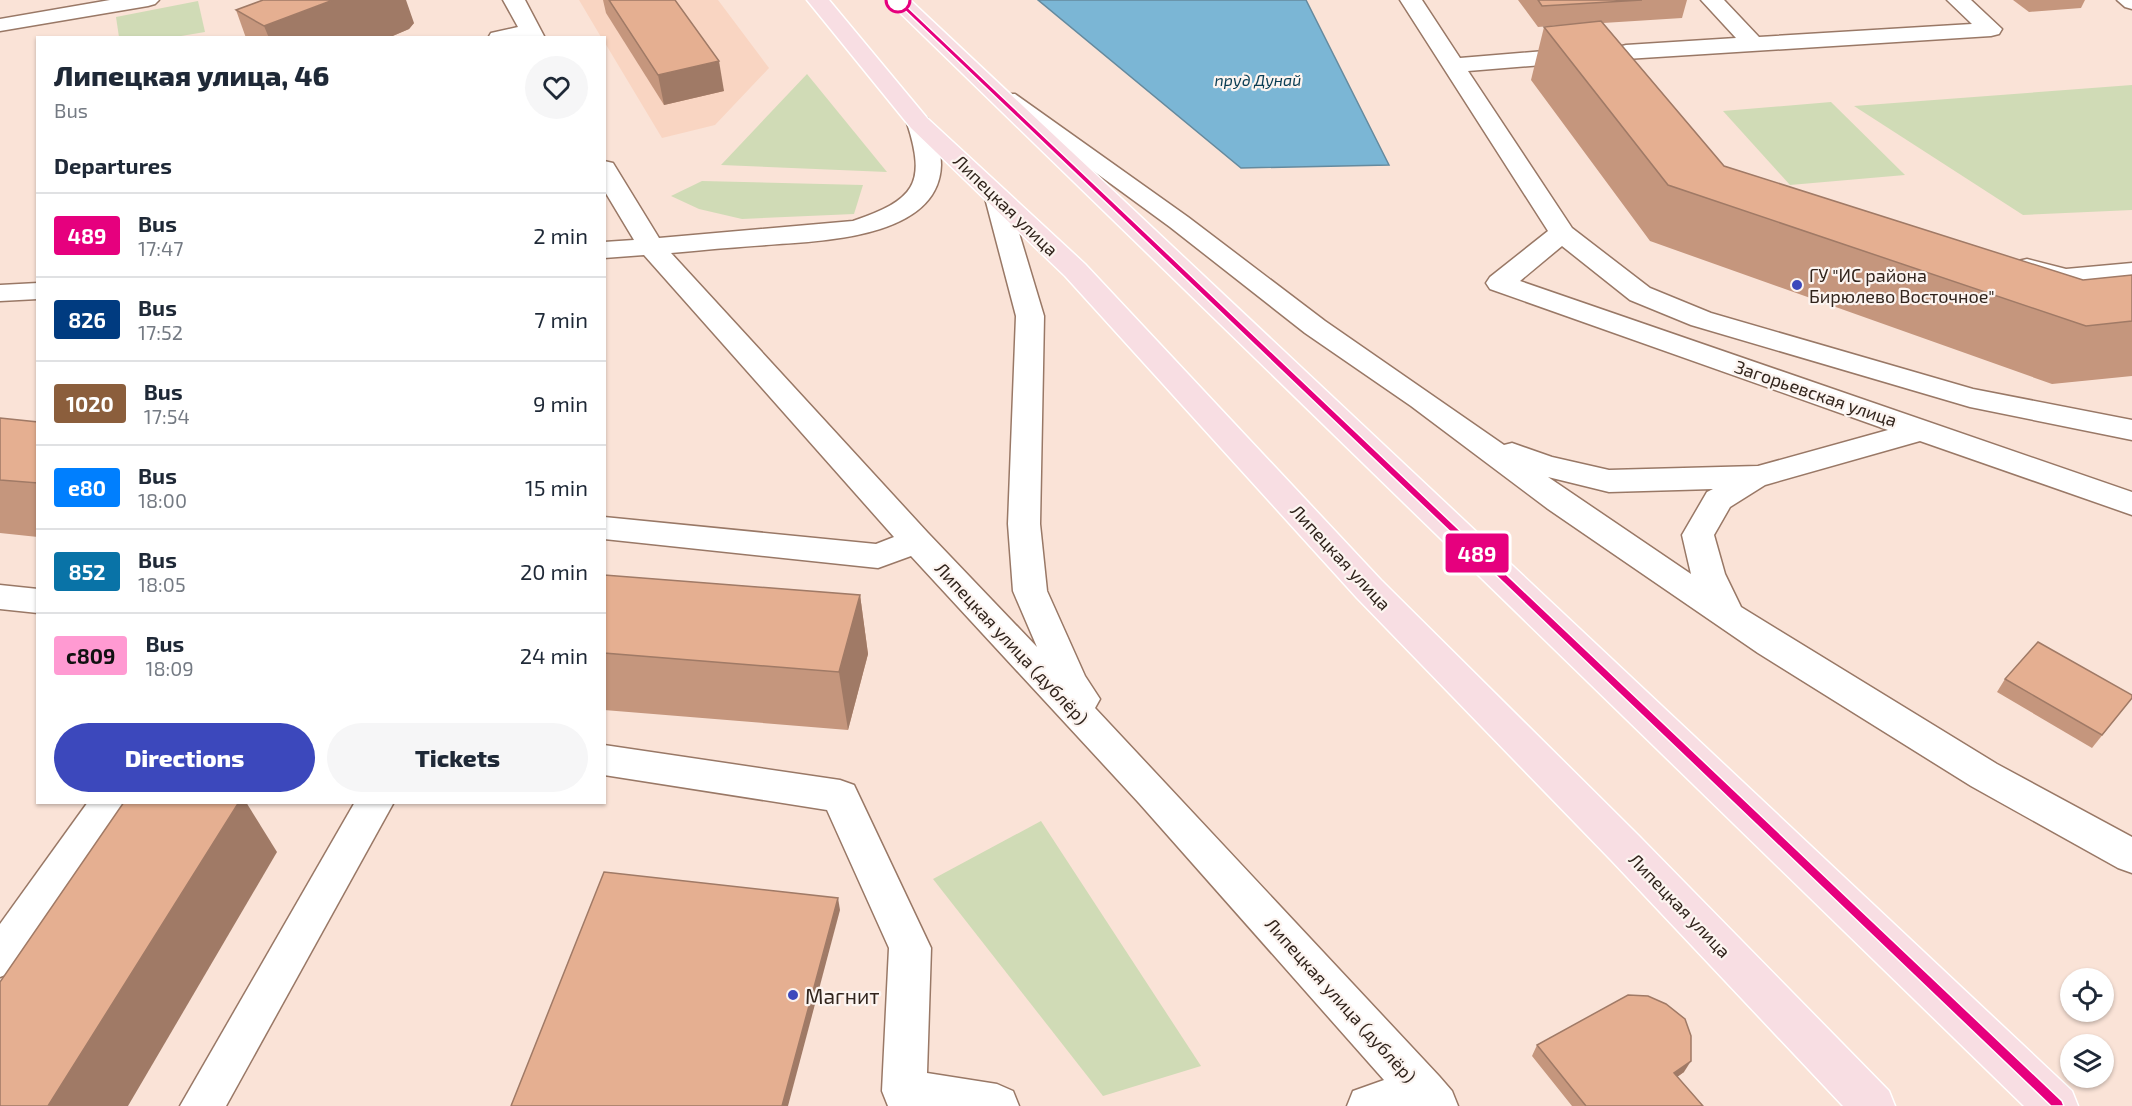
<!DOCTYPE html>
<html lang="en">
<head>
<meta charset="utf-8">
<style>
	:root { --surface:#fff; --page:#f6f6f7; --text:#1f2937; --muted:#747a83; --line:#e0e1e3; --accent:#3c48bc }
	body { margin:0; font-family:"Exo 2",sans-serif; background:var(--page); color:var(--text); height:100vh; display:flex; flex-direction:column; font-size:22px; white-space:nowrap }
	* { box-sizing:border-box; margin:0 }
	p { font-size:20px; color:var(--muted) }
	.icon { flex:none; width:33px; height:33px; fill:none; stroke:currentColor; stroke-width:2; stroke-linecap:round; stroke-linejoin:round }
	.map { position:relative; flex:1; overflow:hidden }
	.details { position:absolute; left:36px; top:36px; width:570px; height:768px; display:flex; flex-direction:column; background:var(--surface); border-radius:0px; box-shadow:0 2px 4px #0004 }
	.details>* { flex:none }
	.badge { padding:0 12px; border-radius:4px; font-size:21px; line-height:39px }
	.controls { position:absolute; left:2060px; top:968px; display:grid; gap:12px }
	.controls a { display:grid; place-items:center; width:54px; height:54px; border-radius:50%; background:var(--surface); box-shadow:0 2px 4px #0004; font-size:30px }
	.map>.badge { position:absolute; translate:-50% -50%; box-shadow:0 0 0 3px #fff }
	h2 { padding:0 18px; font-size:22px; line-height:54px }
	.round { display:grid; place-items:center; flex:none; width:63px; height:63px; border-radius:32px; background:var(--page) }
	.overview { display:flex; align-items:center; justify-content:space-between; height:102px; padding:0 18px }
	h1 { font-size:28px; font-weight:800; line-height:45px }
	.action { display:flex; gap:12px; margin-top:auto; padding:12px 18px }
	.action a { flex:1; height:69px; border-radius:36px; background:var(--accent); color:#fff; font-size:24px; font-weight:800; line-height:69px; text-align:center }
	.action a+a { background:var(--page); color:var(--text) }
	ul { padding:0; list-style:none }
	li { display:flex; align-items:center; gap:18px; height:84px; padding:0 18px; border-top:2px solid var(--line) }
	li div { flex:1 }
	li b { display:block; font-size:22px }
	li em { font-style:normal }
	li .badge { min-width:66px; font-weight:700; text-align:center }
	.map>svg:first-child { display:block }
	.built { fill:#f9d5c2 }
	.green { fill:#d0dbb6 }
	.water { fill:#7bb6d5; stroke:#658a9e; stroke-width:1.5 }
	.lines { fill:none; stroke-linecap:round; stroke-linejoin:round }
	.minor-casing { stroke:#997866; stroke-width:3 }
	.major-casing { stroke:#fff; stroke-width:3 }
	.minor { fill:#fff; fill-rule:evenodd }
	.major { fill:#f8dee3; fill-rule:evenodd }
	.wall { fill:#c5967d }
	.shaded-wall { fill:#a07a66 }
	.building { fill:#e5af91; stroke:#a07a66; stroke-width:1.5 }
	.line { fill:#e6007e; stroke:#fff; stroke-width:1.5 }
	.stop-dot { fill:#fff; stroke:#e6007e; stroke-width:3 }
	.poi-dot { fill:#3c48bc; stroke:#fcf4f0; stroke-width:2 }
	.labels { text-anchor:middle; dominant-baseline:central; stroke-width:4.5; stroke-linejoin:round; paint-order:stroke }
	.far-water-label { font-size:16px; font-style:italic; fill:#0b3e54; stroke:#fcf4f0 }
	.street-label { font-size:18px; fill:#31241c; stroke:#fcf4f0 }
	.poi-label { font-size:18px; fill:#31241c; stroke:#fcf4f0; text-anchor:start }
	.near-poi-label { font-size:21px; fill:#31241c; stroke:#fcf4f0; text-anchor:start }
</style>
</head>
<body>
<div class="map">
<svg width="2132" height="1106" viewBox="0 0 2132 1106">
	<rect width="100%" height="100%" fill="#fae3d7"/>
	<!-- built -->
	<polygon class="built" points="579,0 718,0 769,68 715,125 662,138 605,43 604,38 601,37"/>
	<!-- green -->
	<g class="green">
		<polygon points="198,1 205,32 175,37 119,37 116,17"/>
		<polygon points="807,74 887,172 721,165"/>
		<polygon points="2132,85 2132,210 2023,215 1854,106"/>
		<polygon points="1831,102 1905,175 1790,185 1723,111"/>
		<polygon points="702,181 863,185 854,214 742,219 699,209 671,196"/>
		<polygon points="1041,821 1201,1066 1103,1096 933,879"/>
	</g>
	<!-- water -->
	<polygon class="water" points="1038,0 1306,0 1389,165 1241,168"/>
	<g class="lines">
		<!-- minor casing -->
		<g class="minor-casing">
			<g id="minor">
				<polygon points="110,0 159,0 155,4 148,6 0,31 0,19"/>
				<polygon points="503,0 525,0 545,38 488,38 491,33 518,27"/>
				<path d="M1400 0H1422L1460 58 1580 48 1588 50 1591 55 1588 60 1580 62 1468 71 1572 228 1650 288 1711 313 1973 389 2132 420V440L1970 407 1691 325 1630 300 1562 246 1520 281 2132 492V515L1920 441 1765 485 1730 507 1714 535 1725 574 1741 607 1997 764 2132 837V873L2118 868 1971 786 1758 653 1548 509 1411 406 1305 333 1170 227 995 99 999 94H1015L1188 217 1325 321 1504 445 1512 443 1552 457 1609 470 1758 466 1888 430 1490 289 1486 283 1490 277 1548 231ZM1548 477 1609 492 1713 489 1707 492 1682 535 1691 574Z"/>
				<polygon points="1701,0 1724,0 1759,37 1972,24 1947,0 1971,0 2002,29 1999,34 1991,36 1626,59 1618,57 1615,52 1618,47 1626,45 1736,38"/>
				<polygon points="2117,0 2132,0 2132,9 2125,7"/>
				<path d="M919 116 927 118C936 131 941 150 941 165 939 239 819 241 766 245 734 247 702 250 671 253L928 533 1037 647 1013 591 1008 524 1016 316 985 198 989 193 998 190 1007 193 1044 316 1040 524 1047 591 1085 676 1100 699 1095 708 1439 1076 1452 1091 1458 1106H1347L1353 1091 1384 1080 1139 803 911 556 878 568 604 539V517L876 544 894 537 644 255 604 258V242L634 240 604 190V161L613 163 659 238 853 221C914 200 927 185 907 123L911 118Z"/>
				<polygon points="2027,259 2066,269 2132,263 2132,279 2066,285 2018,273 2014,267 2018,261"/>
				<polygon points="38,283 38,299 0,301 0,285"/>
				<polygon points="0,585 38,589 38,613 0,609"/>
				<polygon points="604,745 840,780 854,785 931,948 927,1073 997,1084 1013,1091 1019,1106 888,1106 882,1091 889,948 827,810 604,775"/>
				<polygon points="88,802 129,802 15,971 0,977 0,924"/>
				<polygon points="355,802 394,802 226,1106 180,1106"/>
			</g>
		</g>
		<!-- major casing -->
		<g class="major-casing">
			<g id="major">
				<polygon points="807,0 829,0 927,118 1085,264 1381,580 1639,836 1889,1091 1895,1106 1843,1106 1611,860 1357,598 1065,276 911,128"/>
				<polygon points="887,0 910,0 2072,1091 2078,1106 2024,1106"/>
			</g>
		</g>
		<!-- minor -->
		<use href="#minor" class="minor"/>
		<!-- major -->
		<use href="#major" class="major"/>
	</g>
	<!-- wall -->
	<g class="wall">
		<polygon points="603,0 675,0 724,91 664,105 606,13"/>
		<polygon points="1518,0 1687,0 1682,18 1603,23 1724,166 2083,280 2132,275 2132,376 2052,384 1650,241 1531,80 1544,27 1563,25 1538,27"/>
		<polygon points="2013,0 2085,0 2081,8 2029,12"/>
		<polygon points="236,10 414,23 409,29 388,38 246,38"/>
		<polygon points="0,418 38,422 38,537 0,533"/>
		<polygon points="604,575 860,595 868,654 848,730 604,710"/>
		<polygon points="2005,679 2132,698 2092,748 1997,692"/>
		<polygon points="1537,1045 1684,1072 1677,1077 1703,1106 1572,1106 1532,1056"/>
	</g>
	<!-- shaded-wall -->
	<g class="shaded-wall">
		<polygon points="333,0 406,0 414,23 409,29 388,38 269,38 264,26"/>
		<polygon points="719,61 724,91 664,105 658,75"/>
		<polygon points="860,595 868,654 848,730 839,672"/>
		<polygon points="239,802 246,802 277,852 128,1106 48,1106"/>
		<polygon points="838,898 840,910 788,1106 782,1106"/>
		<polygon points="1691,1061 1684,1072 1667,1084 1674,1073"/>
	</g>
	<!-- building -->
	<g class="building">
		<polygon points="263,0 333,0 264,26 236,10"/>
		<polygon points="609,0 675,0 719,61 658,75"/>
		<polygon points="1538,0 1642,0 1542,6"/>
		<polygon points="1601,21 1724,166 2083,280 2132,275 2132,321 2086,326 1668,185 1544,27"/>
		<polygon points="0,418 38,422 38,483 0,480"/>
		<polygon points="604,575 860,595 839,672 604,653"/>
		<polygon points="2038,642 2132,695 2132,698 2102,735 2005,679"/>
		<polygon points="124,802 239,802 48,1106 0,1106 0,982"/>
		<polygon points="604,872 838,898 782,1106 511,1106"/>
		<polygon points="1628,995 1648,996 1666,1004 1685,1019 1691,1036 1691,1061 1674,1073 1703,1106 1586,1106 1537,1045"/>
	</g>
	<!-- line -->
	<polygon class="line" points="894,0 900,0 2062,1101 2064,1106 2051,1106"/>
	<!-- markers -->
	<circle class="stop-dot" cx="898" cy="0" r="12"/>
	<g class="poi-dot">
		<circle cx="1797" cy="285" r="6"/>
		<circle cx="793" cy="995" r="6"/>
	</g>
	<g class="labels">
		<!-- far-water labels -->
		<g class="far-water-label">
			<text x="1258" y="79">пруд Дунай</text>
		</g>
		<!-- street labels -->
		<g class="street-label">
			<text transform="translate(1006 205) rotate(44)">Липецкая улица</text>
			<text transform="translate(1816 393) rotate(19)">Загорьевская улица</text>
			<text transform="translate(1341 557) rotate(47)">Липецкая улица</text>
			<text transform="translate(1012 643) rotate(47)">Липецкая улица (дублёр)</text>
			<text transform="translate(1680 905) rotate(46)">Липецкая улица</text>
			<text transform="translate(1341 1000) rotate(48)">Липецкая улица (дублёр)</text>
		</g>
		<!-- poi labels -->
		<g class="poi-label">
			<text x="1809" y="275">ГУ "ИС района<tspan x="1809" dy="21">Бирюлево Восточное"</tspan></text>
		</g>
		<!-- near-poi labels -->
		<g class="near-poi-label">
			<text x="805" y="995">Магнит</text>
		</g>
	</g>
</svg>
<div class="controls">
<a><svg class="icon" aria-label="locate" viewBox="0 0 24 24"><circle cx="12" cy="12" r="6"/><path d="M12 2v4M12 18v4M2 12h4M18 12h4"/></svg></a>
<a><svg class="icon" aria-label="layers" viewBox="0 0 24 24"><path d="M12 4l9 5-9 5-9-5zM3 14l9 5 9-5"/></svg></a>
</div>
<b class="badge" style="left:1477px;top:553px;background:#e6007e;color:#fff">489</b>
<section class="details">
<div class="overview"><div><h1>Липецкая улица, 46</h1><p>Bus</p></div><a class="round"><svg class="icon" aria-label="heart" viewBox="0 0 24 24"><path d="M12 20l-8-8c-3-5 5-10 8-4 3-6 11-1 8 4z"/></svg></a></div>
<h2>Departures</h2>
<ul>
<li><span class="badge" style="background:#e6007e;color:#fff">489</span><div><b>Bus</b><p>17:47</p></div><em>2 min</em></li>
<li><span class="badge" style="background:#003b80;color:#fff">826</span><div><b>Bus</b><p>17:52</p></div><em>7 min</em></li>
<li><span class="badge" style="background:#8b5e3c;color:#fff">1020</span><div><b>Bus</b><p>17:54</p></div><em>9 min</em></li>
<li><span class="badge" style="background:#007ffe;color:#fff">е80</span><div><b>Bus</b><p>18:00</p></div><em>15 min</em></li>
<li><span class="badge" style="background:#0973a7;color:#fff">852</span><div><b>Bus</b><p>18:05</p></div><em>20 min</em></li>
<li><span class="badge" style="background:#ff9ad2;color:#111">с809</span><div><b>Bus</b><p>18:09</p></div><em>24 min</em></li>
</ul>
<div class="action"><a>Directions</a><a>Tickets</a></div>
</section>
</div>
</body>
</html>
